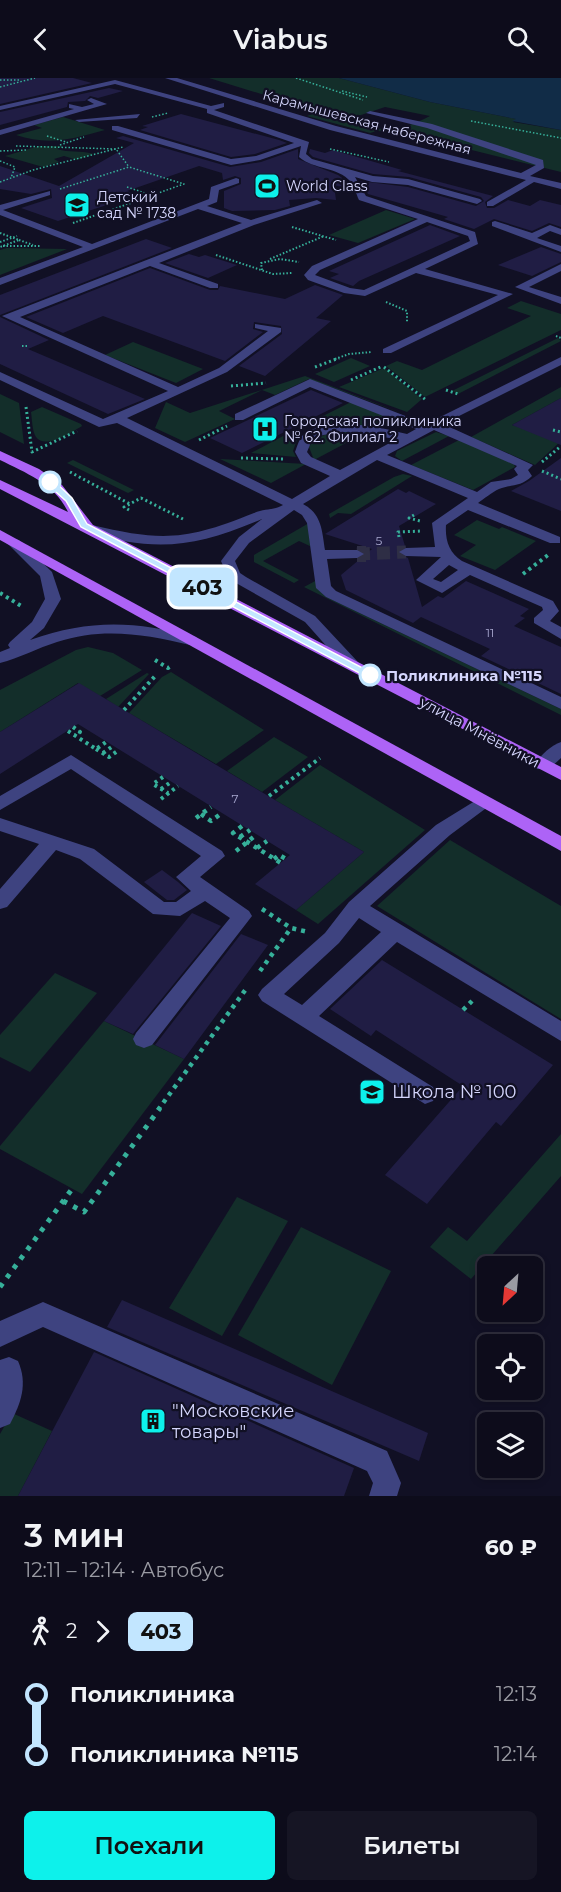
<!DOCTYPE html>
<html lang="ru">
<head>
<meta charset="utf-8">
<style>
	:root { --surface:#0d0c1b; --page:#161524; --text:#f1f3f6; --muted:#9a9ba3; --line:#2d2c3a; --accent:#0df1eb }
	body { margin:0; font-family:Montserrat,sans-serif; background:var(--page); color:var(--text); height:100vh; display:flex; flex-direction:column; font-size:22px; white-space:nowrap }
	* { box-sizing:border-box; margin:0 }
	p { font-size:20px; color:var(--muted) }
	.icon { flex:none; width:33px; height:33px; fill:none; stroke:currentColor; stroke-width:2; stroke-linecap:round; stroke-linejoin:round }
	.map { position:relative; height:1418px; overflow:hidden }
	.side { display:flex; flex-direction:column; background:var(--surface); flex:1 }
	.side>* { flex:none }
	.badge { padding:0 12px; border-radius:9px; font-size:21px; line-height:39px }
	.needle { width:39px; rotate:206deg }
	.fabs { position:absolute; left:477px; top:1178px; display:grid; gap:12px }
	.fabs a { display:grid; place-items:center; width:66px; height:66px; border-radius:9px; background:var(--surface); box-shadow:0 3px 9px #0003,0 0 0 2px var(--line); font-size:30px }
	.map>.badge { position:absolute; translate:-50% -50%; box-shadow:0 0 0 3px #fff }
	.legs { display:flex; align-items:center; gap:9px; height:66px; padding:0 24px; font-size:20px }
	.legs p { margin-inline-start:auto }
	.summary { display:flex; align-items:center; justify-content:space-between; height:102px; padding:0 24px }
	h1 { font-size:33px; font-weight:600; line-height:45px }
	.primary-button { display:flex; gap:12px; margin-top:auto; padding:12px 24px }
	.primary-button a { flex:1; height:69px; border-radius:9px; background:var(--accent); color:#111; font-size:24px; font-weight:600; line-height:69px; text-align:center }
	.primary-button a+a { background:var(--page); color:var(--text) }
	ul { padding:0 24px; list-style:none }
	li { display:flex; align-items:center; gap:21px; height:60px; font-size:22px }
	li i { display:grid; place-items:center; width:9px; height:100%; margin:0 8px; background:currentColor }
	li i::after { content:''; width:15px; height:15px; margin:-8px; border:4px solid; border-radius:50%; background:var(--surface) }
	li p { margin-inline-start:auto }
	li:first-child i { background:linear-gradient(#0000 50%,currentColor 0) }
	li:last-child i { background:linear-gradient(currentColor 50%,#0000 0) }
	header { display:flex; justify-content:space-between; align-items:center; height:78px; padding:0 24px; background:var(--surface); font-size:27px; font-weight:600 }
	.map>svg:first-child { display:block }
	.green { fill:#132e2a; fill-rule:evenodd }
	.water { fill:#112c47 }
	.building { fill:#201d44 }
	.lines { fill:none; stroke-linecap:round; stroke-linejoin:round }
	.minor-tunnel-far1 { stroke:#2e2e45; stroke-width:13; stroke-dasharray:13 7; stroke-linecap:butt }
	.minor-tunnel { stroke:#2e2e45; stroke-width:16; stroke-dasharray:16 8; stroke-linecap:butt }
	.path-far5 { stroke:#36b09a; stroke-width:1.5; stroke-dasharray:1.5 2; stroke-linecap:butt }
	.path-far4 { stroke:#36b09a; stroke-width:2; stroke-dasharray:1.5 2; stroke-linecap:butt }
	.path-far3 { stroke:#36b09a; stroke-width:3; stroke-dasharray:2 3; stroke-linecap:butt }
	.path-far2 { stroke:#36b09a; stroke-width:4; stroke-dasharray:3 4; stroke-linecap:butt }
	.path-far1 { stroke:#36b09a; stroke-width:4.5; stroke-dasharray:4 5; stroke-linecap:butt }
	.path { stroke:#36b09a; stroke-width:5; stroke-dasharray:4.5 7; stroke-linecap:butt }
	.minor { fill:#3e4380; fill-rule:evenodd }
	.major { fill:#ad63f6; fill-rule:evenodd }
	.line-1 { fill:#c2e6ff; stroke:#fff; stroke-width:1.5 }
	.stop-1-dot { fill:#fff; stroke:#c2e6ff; stroke-width:3 }
	.labels { text-anchor:middle; dominant-baseline:central; stroke-width:4.5; stroke-linejoin:round; paint-order:stroke }
	.number-label { font-size:12px; fill:#a8a8cf }
	.far-street-label { font-size:14px; fill:#d5d6fd; stroke:#111024 }
	.far-poi-label { font-size:14px; fill:#d5d6fd; stroke:#111024; text-anchor:start }
	.stop-label { font-size:15px; font-weight:bold; fill:#d5d6fd; stroke:#111024; text-anchor:start }
	.street-label { font-size:15px; fill:#d5d6fd; stroke:#111024 }
	.near-poi-label { font-size:18px; fill:#d5d6fd; stroke:#111024; text-anchor:start }
</style>
</head>
<body>
<header><svg class="icon" aria-label="back" viewBox="0 0 24 24"><path d="M15 5l-7 7 7 7"/></svg>Viabus<svg class="icon" aria-label="search" viewBox="0 0 24 24"><circle cx="10" cy="10" r="6"/><path d="M15 15l6 6"/></svg></header>
<div class="map">
<svg width="561" height="1418" viewBox="0 0 561 1418">
	<rect width="100%" height="100%" fill="#111024"/>
	<!-- green -->
	<g class="green">
		<path d="M209 0H339L430 24 517 41 513 44 561 52V94L399 54 377 53 370 55 307 38 312 36 307 30ZM385 29 430 38C400 54 378 55 346 42Z"/>
		<path d="M63 39 105 52C73 61 48 68 16 57L42 50 34 47Z"/>
		<path d="M39 68H63L57 71C70 75 78 72 94 76L77 82 64 78 54 81 59 84 43 89 5 78Z"/>
		<polygon points="386,132 415,141 358,165 329,157"/>
		<polygon points="7,170 67,171 0,197 0,172"/>
		<polygon points="521,223 561,236 561,252 425,319 386,288 397,283 422,292 531,238 507,230"/>
		<polygon points="558,260 561,263 458,316 452,313"/>
		<polygon points="133,264 203,291 176,305 105,277"/>
		<polygon points="351,280 370,288 334,304 315,296"/>
		<polygon points="384,290 422,321 407,334 339,309"/>
		<polygon points="305,298 404,336 309,301 275,317 262,312 219,333 235,341 185,364 155,350 166,324 190,335"/>
		<polygon points="561,309 561,320 512,347 561,363 535,387 471,359"/>
		<polygon points="0,316 19,325 24,366 0,354"/>
		<polygon points="351,324 395,342 378,349 343,345 321,349 311,344"/>
		<path d="M42 329 81 346 82 348C72 354 45 372 36 359 32 353 32 340 31 334Z"/>
		<path d="M345 353 365 355 314 382 309 369C317 356 331 355 345 353Z"/>
		<polygon points="436,354 449,358 402,383 395,378 397,373"/>
		<polygon points="285,357 297,362 293,373 296,379 251,375"/>
		<polygon points="459,362 514,386 515,389 473,412 411,387"/>
		<polygon points="220,381 306,386 271,405"/>
		<polygon points="73,382 134,412 128,415 67,385"/>
		<polygon points="403,396 412,398 351,436 338,435 330,440 329,436 394,399"/>
		<polygon points="477,442 499,451 502,449 536,463 495,492 460,478 476,467 454,457"/>
		<polygon points="309,445 312,469 299,463 263,483 299,502 294,505 254,484 254,477 259,474"/>
		<polygon points="317,502 318,511 326,519 561,631 561,637 304,509"/>
		<polygon points="88,569 113,575 142,592 100,618 78,605 0,654 0,612 76,572"/>
		<polygon points="171,594 264,652 216,686 129,635 162,599"/>
		<polygon points="147,595 149,596 118,629 106,621"/>
		<polygon points="274,659 308,679 262,714 227,693"/>
		<polygon points="320,687 425,752 318,846 296,832 364,774 275,722"/>
		<polygon points="450,762 561,828 561,941 377,828"/>
		<polygon points="55,895 97,915 30,994 0,979 0,957"/>
		<polygon points="104,943 184,981 82,1116 0,1071 0,1068"/>
		<polygon points="561,1056 561,1098 471,1201 430,1169 448,1149 467,1163"/>
		<polygon points="237,1119 288,1143 222,1258 169,1230"/>
		<polygon points="301,1149 391,1193 332,1307 238,1257"/>
		<polygon points="12,1335 52,1353 18,1418 0,1418 0,1356"/>
	</g>
	<!-- water -->
	<polygon class="water" points="339,0 561,0 561,52 512,43 516,41 430,24"/>
	<!-- building -->
	<g class="building">
		<polygon points="0,0 73,0 92,5 0,26"/>
		<polygon points="109,10 123,13 98,20 90,18 85,23 68,24 67,29 0,47 0,34"/>
		<polygon points="181,36 279,62 287,65 255,76 231,79 140,52 148,49 142,48"/>
		<polygon points="123,58 230,89 261,84 298,71 298,81 338,97 349,105 353,112 334,107 336,122 316,120 289,122 290,128 275,132 232,133 224,130 224,113 241,106 241,100 235,98 223,102 222,95 199,88 127,113 137,117 58,143 21,130 52,120 51,111 31,116 0,111 0,88 59,108 134,65 116,60"/>
		<polygon points="310,71 325,75 333,72 402,92 398,93 493,118 485,124 487,130 494,130 508,122 530,128 540,122 561,127 561,149 549,145 532,153 494,141 474,151 444,141 448,139 368,116 360,103 408,109 476,128 484,123 481,119 409,99 373,96 313,79 309,75"/>
		<polygon points="430,147 460,158 359,203 353,208 330,200 339,196 329,193"/>
		<polygon points="146,161 172,170 0,237 0,217"/>
		<polygon points="541,169 561,176 561,184 532,198 498,187"/>
		<polygon points="189,176 199,179 205,177 237,187 208,200 165,185"/>
		<polygon points="150,190 210,212 218,212 220,208 285,221 315,207 343,217 316,240 331,243 265,298 239,288 282,256 281,248 254,244 253,251 263,254 225,283 103,238 63,255 26,239"/>
		<polygon points="0,239 49,262 28,271 145,321 108,336 0,286"/>
		<polygon points="311,312 343,325 242,375 210,360"/>
		<polygon points="561,320 561,367 512,347"/>
		<polygon points="561,380 561,433 511,413 529,403"/>
		<polygon points="398,411 406,415 409,413 436,426 399,448 405,468 397,475 408,480 422,529 438,518 443,520 466,503 529,531 520,538 525,540 514,548 561,569 561,616 481,578 490,571 421,539 413,545 346,512 341,497 372,471 325,456"/>
		<polygon points="79,605 275,722 364,774 296,832 255,806 290,777 78,646 0,696 0,654"/>
		<polygon points="162,792 178,804 187,812 174,822 167,822 144,804"/>
		<polygon points="192,835 221,848 133,956 104,943"/>
		<polygon points="241,856 268,867 184,981 155,967"/>
		<polygon points="382,882 553,987 501,1048 496,1044 427,1126 385,1097 463,1008 376,952 371,958 330,931"/>
		<polygon points="122,1222 428,1355 419,1383 107,1249"/>
		<polygon points="94,1274 354,1390 344,1418 18,1418"/>
	</g>
	<g class="lines">
		<!-- minor-tunnel-far1 -->
		<polyline class="minor-tunnel-far1" points="357,476 406,474"/>
		<!-- minor-tunnel -->
		<polyline class="minor-tunnel" points="357,476 366,476"/>
		<!-- path-far5 -->
		<g class="path-far5">
			<polyline points="296,0 363,22"/>
			<polyline points="0,2 20,2"/>
			<polyline points="0,9 35,0"/>
			<polyline points="342,13 367,19"/>
			<polyline points="152,39 168,35"/>
			<polyline points="471,43 561,60"/>
			<polyline points="47,58 66,64"/>
			<polyline points="60,67 84,59"/>
			<polyline points="16,68 116,71 129,89"/>
			<polyline points="330,71 389,84"/>
			<polyline points="0,73 26,72"/>
			<polyline points="0,83 15,89 11,100"/>
			<polyline points="0,104 33,92 123,69"/>
			<polyline points="127,109 151,117"/>
			<polyline points="60,111 129,89 184,106 130,125"/>
		</g>
		<!-- path-far4 -->
		<g class="path-far4">
			<polyline points="73,145 134,124"/>
			<polyline points="292,149 336,162"/>
			<polyline points="0,155 19,162 0,169"/>
			<polyline points="19,162 33,167"/>
			<polyline points="0,164 17,158"/>
			<polyline points="3,168 40,168"/>
			<polyline points="216,177 273,196 292,195"/>
			<polyline points="270,181 324,158"/>
			<polyline points="262,192 261,185 280,181 299,184"/>
			<polyline points="386,224 407,233 407,244"/>
			<polyline points="556,258 561,260"/>
			<polyline points="22,268 29,268"/>
			<polyline points="335,281 349,276 372,274"/>
		</g>
		<!-- path-far3 -->
		<g class="path-far3">
			<polyline points="315,289 339,280"/>
			<polyline points="384,289 426,322"/>
			<polyline points="351,302 383,288"/>
			<polyline points="231,308 266,305"/>
			<polyline points="446,312 458,316"/>
			<polyline points="26,329 32,374 77,353"/>
			<polyline points="553,352 561,354"/>
			<polyline points="199,362 227,348"/>
			<polyline points="241,380 284,381"/>
			<polyline points="542,384 561,368"/>
			<polyline points="542,393 561,401"/>
			<polyline points="70,394 130,426"/>
			<polyline points="129,432 124,429 141,420 185,442"/>
			<polyline points="414,437 409,440 420,443"/>
			<polyline points="399,459 398,454 422,453"/>
		</g>
		<!-- path-far2 -->
		<g class="path-far2">
			<polyline points="523,496 548,477"/>
			<polyline points="0,515 23,529"/>
			<polyline points="155,582 168,590 171,588"/>
			<polyline points="124,632 157,596"/>
			<polyline points="73,649 80,654 75,657"/>
			<polyline points="68,653 96,671 106,664"/>
			<polyline points="96,671 109,679 119,672"/>
			<polyline points="103,675 113,668"/>
			<polyline points="163,699 153,706 168,715"/>
			<polyline points="161,711 171,704"/>
			<polyline points="269,718 320,680"/>
			<polyline points="161,721 178,708"/>
		</g>
		<!-- path-far1 -->
		<g class="path-far1">
			<polyline points="201,736 211,743 222,735"/>
			<polyline points="196,740 211,729"/>
			<polyline points="242,748 233,755 281,785"/>
			<polyline points="240,759 250,752"/>
			<polyline points="257,770 267,763"/>
			<polyline points="236,773 256,757"/>
			<polyline points="274,781 279,777 286,781"/>
			<polyline points="262,831 291,850 308,854"/>
			<polyline points="260,893 291,850"/>
			<polyline points="463,932 472,923"/>
			<polyline points="158,1032 246,911"/>
		</g>
		<!-- path -->
		<g class="path">
			<polyline points="63,1123 84,1134 160,1030"/>
			<polyline points="0,1209 72,1111"/>
		</g>
		<!-- minor -->
		<g class="minor">
			<polygon points="165,0 177,0 336,48 521,95 536,87 427,50 366,35 370,33 432,46 543,82 544,90 530,98 561,105 561,111 534,104 493,128 487,128 487,124 526,102 330,52"/>
			<path d="M115 2 211 28 224 25V29L214 32 309 64 306 76 312 81 373 98 408 101 480 121 482 123 477 126 408 107 372 104 355 99 366 118 475 154 478 166 425 191 513 216 391 275H383V271L498 217 416 195 365 218 344 215 308 202 304 197 312 188 418 141 359 122C356 116 355 109 351 104 337 88 314 92 299 79L301 68 260 82 231 87 112 52V48H118L231 81 256 78 294 65 207 35V31L115 6 0 32V28ZM427 144 468 158 470 163 364 212 350 210 315 197 320 192Z"/>
			<polygon points="91,20 107,26 0,57 0,52 74,31 69,30 69,26 82,29 94,26 87,22"/>
			<polygon points="140,36 137,40 79,44 75,42"/>
			<path d="M236 100 239 101V105L219 112 217 124 207 128 251 142 317 122 322 125 254 147 159 185 218 206V210H210L150 188 20 239 178 309 219 290 268 253 255 250V246L281 250V254L227 294 127 340 292 421 330 398 301 385 295 374C297 369 299 361 303 357 329 337 379 349 407 356L416 351 310 309 243 342H235V336L310 301 426 346 561 279V287L443 346 533 387 528 392 532 398C521 409 512 406 499 411 492 414 484 421 478 425L560 459V465H550L468 432 446 447C445 462 449 475 462 483L553 523 559 533 550 543 561 549V561L534 545V540L543 532 542 529 470 497 442 515 416 502 441 479 406 478 399 474 406 470 435 469 432 445 468 420 377 382 303 426C322 436 322 453 325 472H357L364 476 357 480 327 481 331 508 336 513 561 619V631L326 519 316 510 307 445 302 437 294 432 249 465 235 483 240 495 246 499 315 538 357 583 359 586 357 589H345L305 544 236 505 227 497 221 483 239 459 262 441C196 469 157 475 87 454L85 451 92 447C163 464 187 462 254 435 265 430 273 433 283 427L117 345 99 349 0 302V294L103 341 168 313 2 238 242 145 198 131 0 207V200L83 169 0 137V127L50 113V117L3 132 92 166 209 121 211 109ZM434 352 517 388 514 391 518 397 511 401 491 404 477 414 387 377ZM345 354 397 361 340 392 311 379 307 374 312 362 323 357ZM449 487 458 492 441 504 433 501Z"/>
			<polygon points="495,143 532,155 550,147 561,151 561,157 550,153 537,160 561,168 561,174 492,148 492,144"/>
			<polygon points="561,186 561,193 529,209 561,219 561,226 515,209"/>
			<path d="M14 461 19 462 52 494 61 521 44 550 30 562C91 541 134 543 196 559L198 562 190 567C145 556 102 549 57 564 38 570 19 580 0 585V574L10 570 8 567 10 564 32 544 45 521 40 498 7 465Z"/>
			<path d="M561 664V680L549 691H537L534 687C540 678 551 667 561 664Z"/>
			<polygon points="71,677 222,773 225,778 200,799 249,833 252,838 152,967 144,970 136,967 133,961 136,955 230,840 205,823 180,838 153,836 80,781 56,772 7,829 0,831 0,811 39,766 0,753 0,740 94,771 164,824 176,824 191,813 176,799 201,778 71,691 0,732 0,718"/>
			<path d="M483 718 489 720 492 724 489 728 450 757 370 828 561 943V963L397 864 319 938 433 1009 436 1016 433 1023 425 1026 262 923 258 917 262 911 325 855 349 824 436 747ZM359 840 381 854 302 927 284 916 339 865Z"/>
			<polygon points="43,1224 387,1373 401,1405 397,1418 369,1418 373,1405 367,1393 43,1249 0,1269 0,1243"/>
			<path d="M9 1279 18 1283C28 1306 21 1325 10 1346L0 1350V1282Z"/>
		</g>
		<!-- major -->
		<g class="major">
			<path d="M0 373 39 391 62 407 93 447 561 689V702L0 411V402L68 434C55 406 26 395 0 382Z"/>
			<polygon points="0,452 561,758 561,773 0,462"/>
		</g>
	</g>
	<!-- line-1 -->
	<polygon class="line-1" points="47,402 53,402 72,420 87,446 376,597 367,599 81,449 66,423 47,406"/>
	<!-- icons -->
	<defs>
		<g id="stadium-square" transform="scale(1.35)"><rect x="-9" y="-9" width="18" height="18" rx="4" fill="#0df1eb" stroke="#111024"/><path d="M0-5a6.5 5 0 1 0 0 10a6.5 5 0 1 0 0-10ZM-3.5-1.8h7v3.6h-7Z" fill="#111"/></g>
		<g id="school-square" transform="scale(1.35)"><rect x="-9" y="-9" width="18" height="18" rx="4" fill="#0df1eb" stroke="#111024"/><path d="M0-5L7-2L0 1L-7-2ZM-4 1L0 2.5L4 1V4Q0 6-4 4Z" fill="#111"/></g>
		<g id="hospital-square" transform="scale(1.35)"><rect x="-9" y="-9" width="18" height="18" rx="4" fill="#0df1eb" stroke="#111024"/><path d="M-5-5h3v3.5h4V-5h3V5h-3V1.5h-4V5h-3Z" fill="#111"/></g>
		<g id="building-square" transform="scale(1.35)"><rect x="-9" y="-9" width="18" height="18" rx="4" fill="#0df1eb" stroke="#111024"/><path d="M-4-6H4V6H1V3H-1V6H-4ZM-2.5-4.3h1.7v1.8h-1.7ZM.8-4.3h1.7v1.8H.8ZM-2.5-1h1.7V.8h-1.7ZM.8-1h1.7V.8H.8Z" fill="#111"/></g>
	</defs>
	<g fill-rule="evenodd">
		<use href="#stadium-square" x="267" y="108"/>
		<use href="#school-square" x="77" y="127"/>
		<use href="#hospital-square" x="265" y="351"/>
		<use href="#school-square" x="372" y="1014"/>
		<use href="#building-square" x="153" y="1343"/>
	</g>
	<!-- markers -->
	<g class="stop-1-dot">
		<circle cx="50" cy="404" r="10"/>
		<circle cx="370" cy="597" r="10"/>
	</g>
	<g class="labels">
		<!-- number labels -->
		<g class="number-label">
			<text x="379" y="462">5</text>
			<text x="490" y="554">11</text>
			<text x="235" y="720">7</text>
		</g>
		<!-- far-street labels -->
		<g class="far-street-label">
			<text transform="translate(367 44) rotate(15)">Карамышевская набережная</text>
		</g>
		<!-- far-poi labels -->
		<g class="far-poi-label">
			<text x="286" y="108">World Class</text>
			<text x="97" y="119">Детский<tspan x="97" dy="16">сад № 1738</tspan></text>
			<text x="284" y="343">Городская поликлиника<tspan x="284" dy="16">№ 62. Филиал 2</tspan></text>
		</g>
		<!-- stop labels -->
		<g class="stop-label">
			<text x="386" y="597">Поликлиника №115</text>
		</g>
		<!-- street labels -->
		<g class="street-label">
			<text transform="translate(480 654) rotate(28)">улица Мнёвники</text>
		</g>
		<!-- near-poi labels -->
		<g class="near-poi-label">
			<text x="392" y="1014">Школа № 100</text>
			<text x="172" y="1333">"Московские<tspan x="172" dy="21">товары"</tspan></text>
		</g>
	</g>
</svg>
<div class="fabs">
<a><svg class="needle" viewBox="-14 -14 28 28"><path d="M0-13l5 13h-10z" fill="#e53935"/><path d="M0 13l5-13h-10z" fill="#9a9ba3"/></svg></a>
<a><svg class="icon" aria-label="locate" viewBox="0 0 24 24"><circle cx="12" cy="12" r="6"/><path d="M12 2v4M12 18v4M2 12h4M18 12h4"/></svg></a>
<a><svg class="icon" aria-label="layers" viewBox="0 0 24 24"><path d="M12 4l9 5-9 5-9-5zM3 14l9 5 9-5"/></svg></a>
</div>
<b class="badge" style="left:202px;top:509px;background:#c2e6ff;color:#111">403</b>
</div>
<section class="side">
<div class="summary"><div><h1>3 мин</h1><p>12:11 – 12:14 · Автобус</p></div><b>60 ₽</b></div>
<div class="legs"><svg class="icon" aria-label="walk" viewBox="0 0 24 24"><circle cx="13" cy="4" r="2"/><path d="M13 8l-2 6 4 7M11 14l-3 7M7 12l3-4h3l4 4"/></svg>2<svg class="icon" aria-label="forward" viewBox="0 0 24 24"><path d="M9 5l7 7-7 7"/></svg><b class="badge" style="background:#c2e6ff;color:#111">403</b></div>
<ul>
<li><i style="color:#c2e6ff"></i><b>Поликлиника</b><p>12:13</p></li>
<li><i style="color:#c2e6ff"></i><b>Поликлиника №115</b><p>12:14</p></li>
</ul>
<div class="primary-button"><a>Поехали</a><a>Билеты</a></div>
</section>
</body>
</html>
